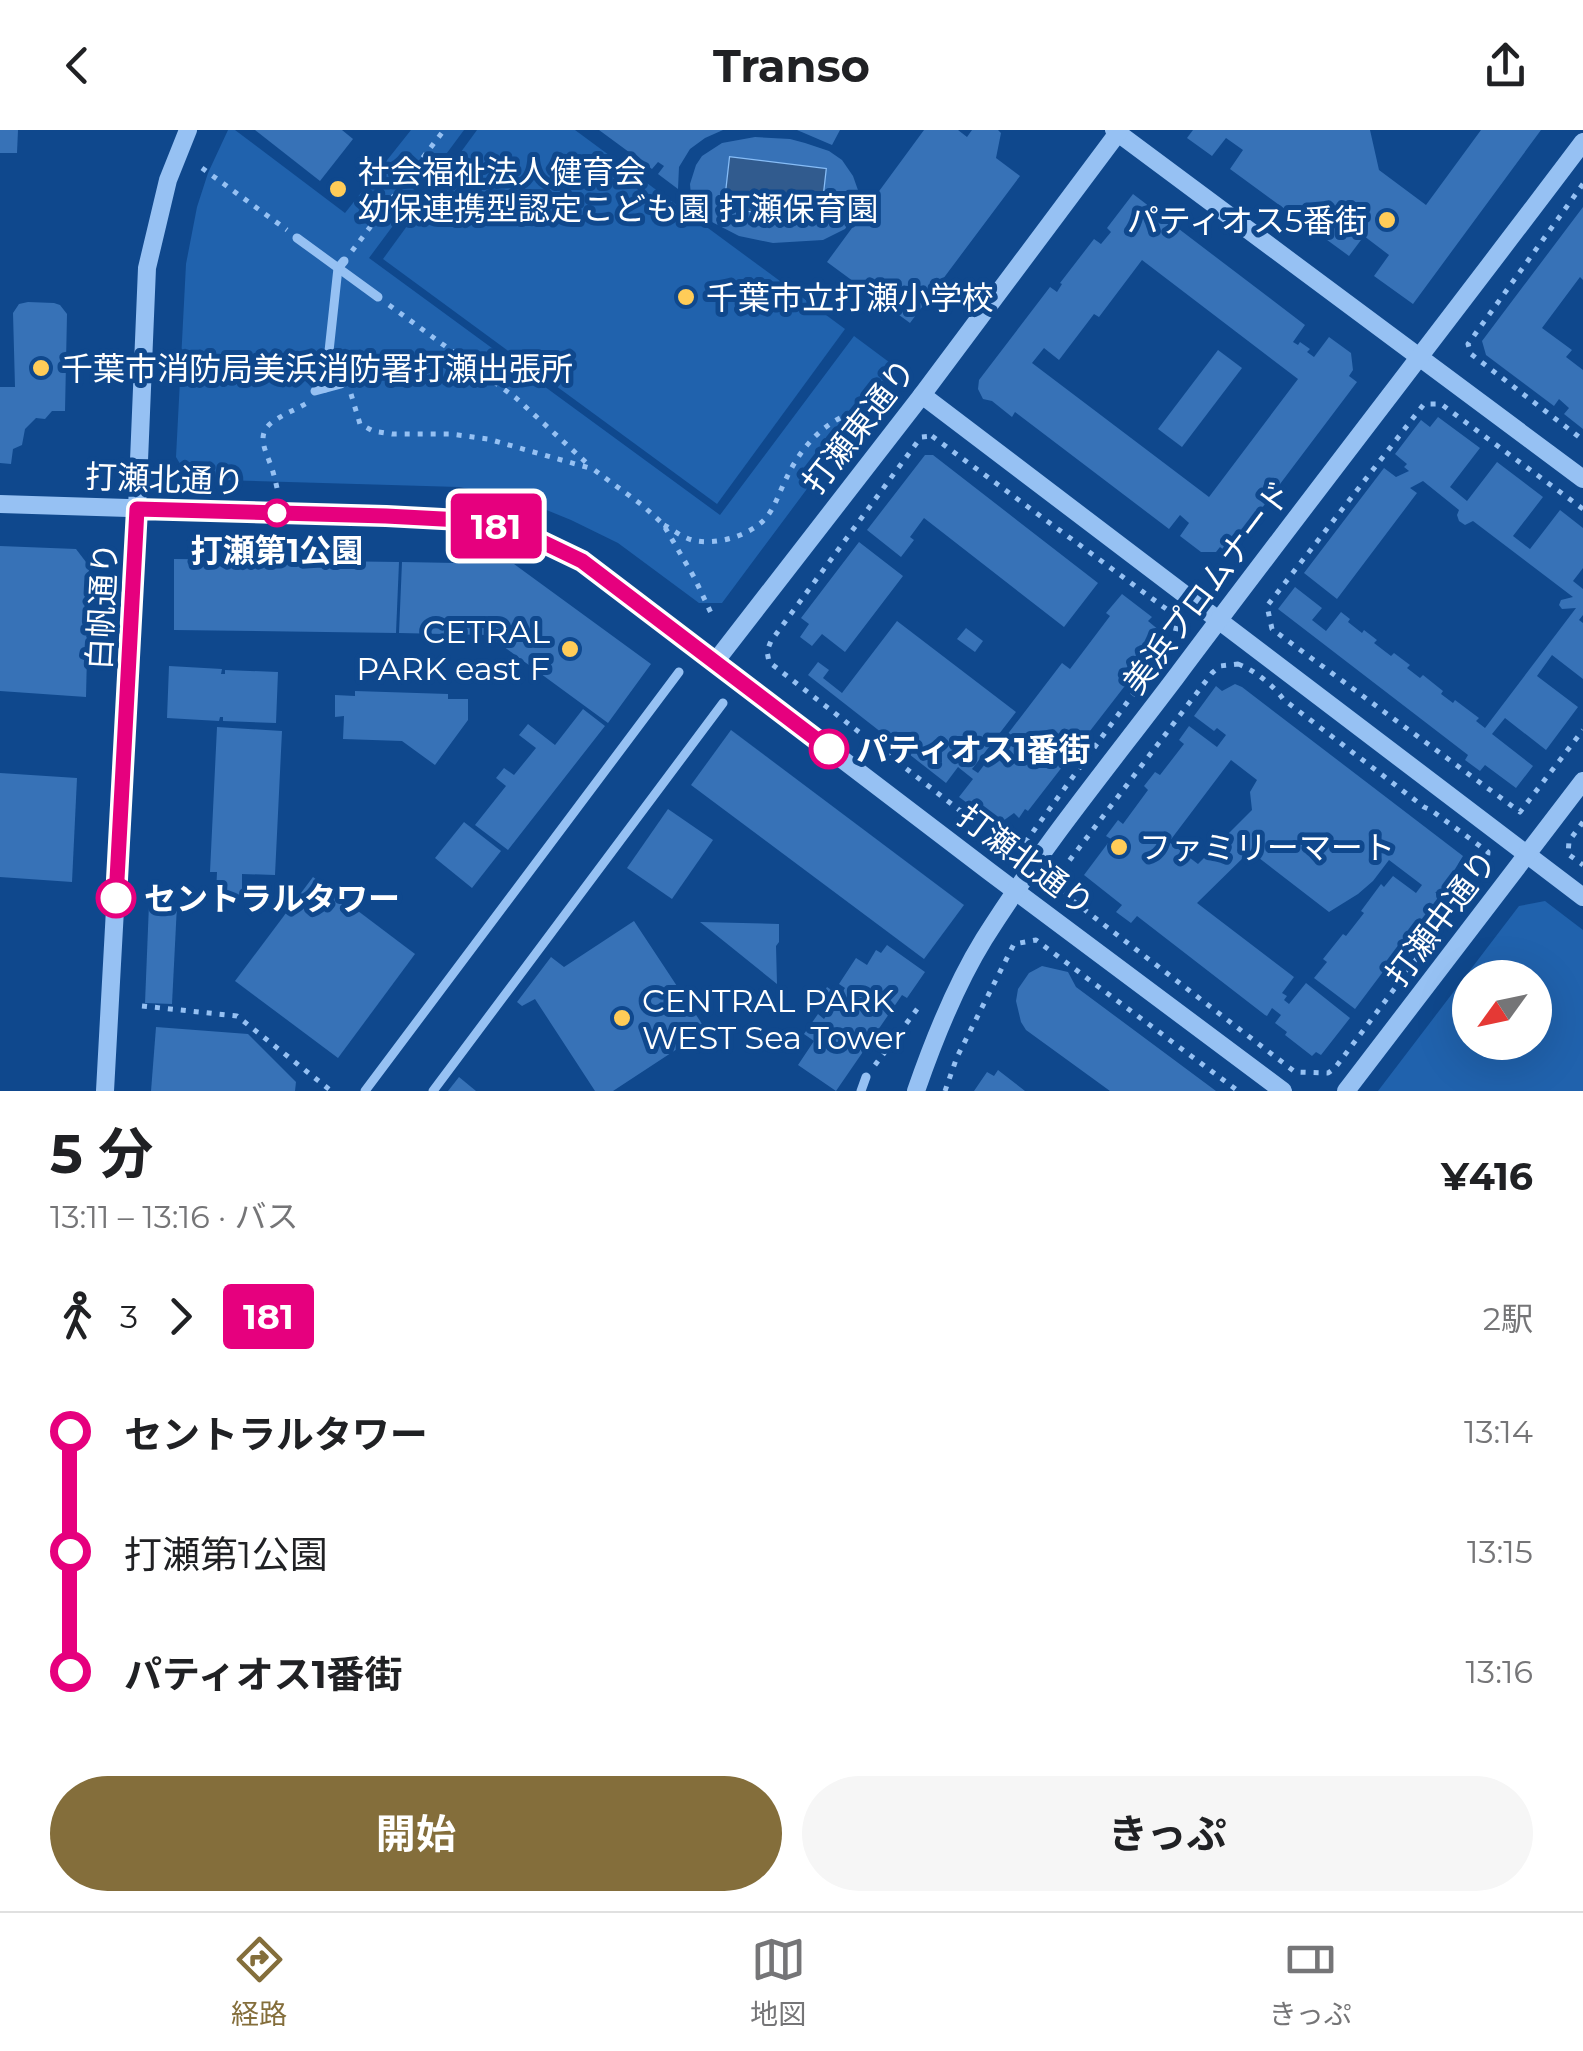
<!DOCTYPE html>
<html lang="ja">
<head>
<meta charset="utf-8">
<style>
	:root { --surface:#fff; --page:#f6f6f6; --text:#202124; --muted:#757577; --line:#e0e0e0; --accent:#846e3b }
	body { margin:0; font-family:Montserrat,"Noto Sans JP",sans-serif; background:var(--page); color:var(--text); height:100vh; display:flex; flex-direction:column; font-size:38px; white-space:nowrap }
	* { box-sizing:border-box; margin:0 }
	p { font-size:32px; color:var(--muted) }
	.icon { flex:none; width:55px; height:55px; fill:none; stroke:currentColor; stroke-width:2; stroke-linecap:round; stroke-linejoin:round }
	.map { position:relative; height:961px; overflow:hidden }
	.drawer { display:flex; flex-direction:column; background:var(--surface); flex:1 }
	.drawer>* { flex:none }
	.badge { padding:0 20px; border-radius:8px; font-size:35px; line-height:65px }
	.needle { width:65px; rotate:237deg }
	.controls { position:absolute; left:1452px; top:830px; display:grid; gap:20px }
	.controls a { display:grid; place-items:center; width:100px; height:100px; border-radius:50%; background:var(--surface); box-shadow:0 10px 40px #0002; font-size:50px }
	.map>.badge { position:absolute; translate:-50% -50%; box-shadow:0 0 0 5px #fff }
	.legs { display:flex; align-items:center; gap:15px; height:110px; padding:0 50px; font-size:32px }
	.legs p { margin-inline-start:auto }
	.head { display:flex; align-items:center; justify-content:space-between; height:170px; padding:0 50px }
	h1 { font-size:55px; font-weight:700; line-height:75px }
	.action { display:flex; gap:20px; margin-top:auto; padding:20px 50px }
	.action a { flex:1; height:115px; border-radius:60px; background:var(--accent); color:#fff; font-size:40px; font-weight:700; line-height:115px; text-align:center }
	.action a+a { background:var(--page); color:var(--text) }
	ul { padding:0 50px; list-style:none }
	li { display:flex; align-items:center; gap:35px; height:120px; font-size:38px }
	li i { display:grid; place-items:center; width:15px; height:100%; margin:0 12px; background:currentColor }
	li i::after { content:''; width:25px; height:25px; margin:-12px; border:8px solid; border-radius:50%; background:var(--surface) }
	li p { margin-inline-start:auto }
	li:first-child i { background:linear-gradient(#0000 50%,currentColor 0) }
	li:last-child i { background:linear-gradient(currentColor 50%,#0000 0) }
	header { display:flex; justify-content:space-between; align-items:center; height:130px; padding:0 50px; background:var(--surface); font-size:45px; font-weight:700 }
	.dock { display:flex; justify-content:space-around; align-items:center; height:140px; border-top:2px solid var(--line); background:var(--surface); font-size:28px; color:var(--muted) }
	.dock a { display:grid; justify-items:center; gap:5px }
	.dock .current { color:var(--accent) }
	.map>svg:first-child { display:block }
	.green { fill:#2062ad; fill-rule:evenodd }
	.water { fill:#315b8e; stroke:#87bdf7; stroke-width:2.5 }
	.building { fill:#3772b7; fill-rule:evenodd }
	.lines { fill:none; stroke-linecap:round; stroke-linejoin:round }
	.path { stroke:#96c1f3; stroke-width:5; stroke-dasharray:5 8; stroke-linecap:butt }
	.pedestrian { stroke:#96c1f3; stroke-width:9 }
	.tertiary { stroke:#96c1f3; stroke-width:18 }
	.line-1-casing { stroke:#fff; stroke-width:22 }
	.line-1 { stroke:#e6007e; stroke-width:15 }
	.poi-dot { fill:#ffcc58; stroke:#0f488d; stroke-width:4 }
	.stop-1-dot { fill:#fff; stroke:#e6007e; stroke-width:5 }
	.labels { text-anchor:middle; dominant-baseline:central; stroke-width:10; stroke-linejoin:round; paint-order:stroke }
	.poi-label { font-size:32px; fill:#fff; stroke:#0f488d; text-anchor:start }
	.street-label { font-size:32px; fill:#fff; stroke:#0f488d }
	.stop-label { font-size:32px; font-weight:bold; fill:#fff; stroke:#0f488d; text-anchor:start }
</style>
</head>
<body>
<header><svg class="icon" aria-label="back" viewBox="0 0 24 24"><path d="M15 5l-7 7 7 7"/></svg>Transo<svg class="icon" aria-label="share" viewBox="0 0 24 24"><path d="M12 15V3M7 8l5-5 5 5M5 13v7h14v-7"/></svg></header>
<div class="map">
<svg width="1583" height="961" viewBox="0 0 1583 961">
	<rect width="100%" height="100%" fill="#0f488d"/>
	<!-- green -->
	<g class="green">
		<polygon points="228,0 235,0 345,83 411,0 464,0 369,128 720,385 854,206 897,238 722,473 699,473 618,413 571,390 522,370 459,357 189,349 176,327 186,134 197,77 208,43"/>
		<polygon points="477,0 575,0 845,199 717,374 383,129"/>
		<path d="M1545 771 1583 800V961H1378L1519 776ZM1470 848H1535V912H1470Z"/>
	</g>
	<!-- water -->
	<polygon class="water" points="729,26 827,38 821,91 723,79"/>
	<!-- building -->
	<g class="building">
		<polygon points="0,0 18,0 17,23 0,23"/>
		<polygon points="255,0 342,0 353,9 320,51"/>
		<polygon points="599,0 723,0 705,8 690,19 679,37 678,59 658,44 664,36 658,32 652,39"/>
		<polygon points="797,0 840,0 832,15"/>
		<polygon points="924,0 958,0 967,7 972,0 998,0 1001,3 996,28 1020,46 910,193 827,132"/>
		<polygon points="1193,0 1370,0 1379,40 1426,75 1481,0 1541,0 1413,174 1374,146 1389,125 1364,106 1349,126 1230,39 1243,20 1226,8 1212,26 1187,8"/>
		<path d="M755 7 790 9 805 13 829 21 842 30 853 46 859 63 857 81 845 99 823 110 773 113 739 106 708 90 691 66 690 54 696 35 702 26 722 13ZM729 26 827 38 821 91 723 79Z"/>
		<path d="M1133 64 1305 195 1293 212 1298 215 1300 212 1310 219 1307 222 1314 227 1329 207 1351 223 1353 240 1349 246 1357 252 1228 423 1220 417 1216 422H1201L1180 406 1189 393 1180 385 1169 399 1015 282 1012 287 992 271 983 269 978 259 979 250 1050 157 1057 162 1062 154 1060 153 1094 109 1101 114 1111 102 1107 98ZM1142 130 1298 249 1209 367 1032 233 1044 218 1059 230 1094 184 1099 187Z"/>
		<polygon points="1583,77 1583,150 1580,147 1542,198 1572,220 1566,227 1583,240 1583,299 1564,284 1569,278 1559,269 1554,276 1486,225 1482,211"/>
		<polygon points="28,172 54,173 60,175 67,184 65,281 52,281 45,289 36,288 25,299 22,315 13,319 11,334 0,333 0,257 15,257 13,183 19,174"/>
		<polygon points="1218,220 1242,238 1182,317 1158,299"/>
		<polygon points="1438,287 1480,318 1450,357 1467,371 1497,332 1543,367 1513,406 1530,419 1560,380 1583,398 1583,438 1573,451 1583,459 1583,485 1579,490 1583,493 1583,549 1552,525 1537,546 1578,577 1546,620 1505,588 1492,604 1533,636 1516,658 1485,635 1480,641 1465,630 1468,625 1278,479 1295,457 1322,478 1312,490 1326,501 1341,482 1350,489 1348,492 1362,503 1364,500 1377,510 1374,513 1391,526 1394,523 1410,535 1407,538 1420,548 1423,545 1443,561 1441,564 1453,573 1455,570 1479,588 1476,591 1485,598 1576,478 1562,479 1559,475 1561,470 1573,467 1473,391 1465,395 1459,391 1457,385 1459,380 1423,351 1410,358 1417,363 1337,469 1304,443 1384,338 1396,347 1409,341 1404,337 1407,334 1395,324 1421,290 1430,297"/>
		<polygon points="925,325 933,325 1098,453 1064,497 924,388 910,407 914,410 901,427 867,400"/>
		<polygon points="859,412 903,446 845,522 822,504 812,516 800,507 809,494 801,488"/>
		<polygon points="0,416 76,419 89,436 86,567 0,561"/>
		<polygon points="174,429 399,432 396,503 174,500"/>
		<polygon points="402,432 514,434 651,534 608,593 488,505 399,503"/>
		<polygon points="1122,464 1152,487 1148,491 1160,501 1157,505 1162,508 1028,681 1025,679 1019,688 1014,683 996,696 979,671 974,678 959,667 973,649 958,637 946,653 808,545 818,532 829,540 823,548 842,563 897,491 1016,582 972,639 978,643 1062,533 1070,539 1110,486 1106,483"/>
		<polygon points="966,498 983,511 975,522 957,509"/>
		<polygon points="169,536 222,539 221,544 225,544 225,540 278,542 276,593 223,591 223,587 220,587 219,591 167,588"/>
		<path d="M1235 554 1242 557 1463 726 1441 762H1435L1440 766 1355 879 1314 848 1327 832 1323 829 1343 804 1346 806 1364 783 1361 781 1381 754 1384 757 1393 746 1416 763 1422 755 1389 730 1373 751 1358 764 1329 782 1250 721 1197 773 1294 847 1282 863 1287 866 1284 870 1289 874 1306 853 1350 888 1321 925 1316 922 1312 926 1285 905 1287 902 1275 893 1281 885 1272 878 1267 886 1265 885 1137 786 1131 793 1116 782 1122 775 1084 745 1111 709 1106 706 1118 690 1123 694 1148 660 1144 656 1155 642 1160 645 1184 614 1179 610 1189 596 1217 617 1226 605 1217 598 1214 601 1194 586 1216 556 1222 561ZM1231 630 1257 650 1250 662 1252 680 1198 734 1169 712Z"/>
		<polygon points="355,561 448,564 448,569 468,569 468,590 435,635 402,611 343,609 344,586 335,587 335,565 355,566"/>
		<polygon points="583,579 605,596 508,720 475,695 506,656 496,648 504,638 514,645 536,618 519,605 528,594 555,615"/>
		<polygon points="217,597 282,601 275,745 242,744 242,765 216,764 217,742 210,742"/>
		<polygon points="731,600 964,775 924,829 691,655"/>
		<polygon points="0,643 77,648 72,752 0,747"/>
		<polygon points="668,679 713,710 672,769 627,738"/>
		<polygon points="464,692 501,721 472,758 435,728"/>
		<polygon points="313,747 415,824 338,928 235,851"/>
		<polygon points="149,774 177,775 172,874 145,873"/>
		<polygon points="634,791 706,900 613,961 595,961 535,869 522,876 517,872 551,827 564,837"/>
		<polygon points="700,792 779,794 779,812 776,816 777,854"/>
		<polygon points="887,815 925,842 907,868 902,865 836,961 798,935 814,911 804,904 818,884 824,889 833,876 821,867 827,857 840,866 845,858 839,854 856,828 867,835 876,820 881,823"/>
		<polygon points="1042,836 1068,842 1076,857 1216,961 1110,961 1026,900 1021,892 1016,871 1018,859 1029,843"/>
		<polygon points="156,897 248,904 296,952 295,961 151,961"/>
		<polygon points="998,940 1025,961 974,961 987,942 994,946"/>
		<polygon points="459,947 476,961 448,961"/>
	</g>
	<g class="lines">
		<!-- path -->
		<g class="path">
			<polyline points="202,38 287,100"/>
			<polyline points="1583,54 1468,214 1471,224 1583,310"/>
			<polyline points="352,121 444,0"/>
			<polyline points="389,175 516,268 591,337"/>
			<polyline points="351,264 360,294 373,301 392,304 451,304 488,309 593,339 642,375 663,394 694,447 711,483"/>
			<polygon points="932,306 1169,481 1177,494 1174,508 1027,710 1012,714 994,707 769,532 767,521 771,511 921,307"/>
			<path d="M277 358C275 349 273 341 270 333 263 315 256 301 277 289 286 283 297 279 307 273"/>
			<polyline points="1583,379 1441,274 1424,274 1267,476 1272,499 1520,682 1583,600"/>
			<path d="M664 395C673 400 682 407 692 410 715 416 749 406 765 389 775 378 780 360 787 347 804 311 834 281 875 278"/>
			<path d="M1238 534C1254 540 1273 555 1283 569L1424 677 1431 680 1488 722 1487 733 1481 743 1335 938 1328 943 1295 942 1068 767C1061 758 1059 748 1063 739L1212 543 1220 536Z"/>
			<polyline points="1583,692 1569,711 1568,724 1583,735"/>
			<polyline points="142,876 237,886 330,960 335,961"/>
			<polyline points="875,935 921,874"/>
			<polyline points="945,961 957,927 1014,814 1036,810 1238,961"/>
		</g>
		<!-- pedestrian -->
		<g class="pedestrian">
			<polyline points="297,108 378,167"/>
			<polyline points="325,258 338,138 344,131"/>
			<polyline points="315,261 341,254"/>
			<polyline points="365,961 679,542"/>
			<polyline points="433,961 723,573"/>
			<polyline points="861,961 866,947"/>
		</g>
		<!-- tertiary -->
		<g class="tertiary">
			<polyline points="1114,0 1583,349"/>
			<polyline points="922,265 1583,767"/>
			<polyline points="0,374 421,387 480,391 530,406 582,431 990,742 1283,961"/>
			<polyline points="715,532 922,265 1120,0"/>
			<polyline points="105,961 137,379 147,138 168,50 188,0"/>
			<path d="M916 961C934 909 955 856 984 809 1041 718 1111 633 1176 547 1310 368 1448 191 1583 12"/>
			<polyline points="1346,961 1583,651"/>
		</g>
	</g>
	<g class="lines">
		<!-- line-1 casing -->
		<g class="line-1-casing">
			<polyline id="line-1" points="116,768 137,379 386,386 480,391 530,406 582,431 829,619"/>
		</g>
		<!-- line-1 -->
		<use href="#line-1" class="line-1"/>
	</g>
	<!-- markers -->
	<g class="poi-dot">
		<circle cx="338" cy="59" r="10"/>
		<circle cx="1387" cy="90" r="10"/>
		<circle cx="686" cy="167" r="10"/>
		<circle cx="41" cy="238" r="10"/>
		<circle cx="570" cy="519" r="10"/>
		<circle cx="1119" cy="717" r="10"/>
		<circle cx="622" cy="888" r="10"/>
	</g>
	<g class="stop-1-dot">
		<circle cx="277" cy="383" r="12"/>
		<circle cx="829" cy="619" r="18"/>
		<circle cx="116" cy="768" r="18"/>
	</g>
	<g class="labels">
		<!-- poi labels -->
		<g class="poi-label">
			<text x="358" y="41">社会福祉法人健育会<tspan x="358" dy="37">幼保連携型認定こども園 打瀬保育園</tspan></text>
			<text x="1367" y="90" text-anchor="end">パティオス5番街</text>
			<text x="706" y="167">千葉市立打瀬小学校</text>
			<text x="61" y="238">千葉市消防局美浜消防署打瀬出張所</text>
			<text x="550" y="501" text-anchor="end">CETRAL<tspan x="550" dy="37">PARK east F</tspan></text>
			<text x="1139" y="717">ファミリーマート</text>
			<text x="642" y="870">CENTRAL PARK<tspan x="642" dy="37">WEST Sea Tower</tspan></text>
		</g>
		<!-- street labels -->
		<g class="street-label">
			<text transform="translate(859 296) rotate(-52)">打瀬東通り</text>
			<text transform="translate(165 349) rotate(2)">打瀬北通り</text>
			<text transform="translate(1207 457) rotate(-53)">美浜プロムナード</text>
			<text transform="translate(102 476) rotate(-87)">白帆通り</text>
			<text transform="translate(1026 730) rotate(37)">打瀬北通り</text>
			<text transform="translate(1441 788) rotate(-53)">打瀬中通り</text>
		</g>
		<!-- stop labels -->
		<g class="stop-label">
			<text x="277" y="420" text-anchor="middle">打瀬第1公園</text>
			<text x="856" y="619">パティオス1番街</text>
			<text x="144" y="768">セントラルタワー</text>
		</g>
	</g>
</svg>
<div class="controls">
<a><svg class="needle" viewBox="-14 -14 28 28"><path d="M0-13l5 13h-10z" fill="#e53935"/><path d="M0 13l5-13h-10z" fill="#757577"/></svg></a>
</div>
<b class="badge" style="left:496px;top:396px;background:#e6007e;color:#fff">181</b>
</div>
<section class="drawer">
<div class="head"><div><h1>5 分</h1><p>13:11 – 13:16 · バス</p></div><b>¥416</b></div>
<div class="legs"><svg class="icon" aria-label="walk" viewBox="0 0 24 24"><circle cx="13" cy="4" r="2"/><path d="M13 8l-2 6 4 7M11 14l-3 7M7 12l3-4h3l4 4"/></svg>3<svg class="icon" aria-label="forward" viewBox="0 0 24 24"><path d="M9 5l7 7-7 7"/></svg><b class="badge" style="background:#e6007e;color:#fff">181</b><p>2駅</p></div>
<ul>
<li><i style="color:#e6007e"></i><b>セントラルタワー</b><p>13:14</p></li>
<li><i style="color:#e6007e"></i><span>打瀬第1公園</span><p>13:15</p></li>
<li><i style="color:#e6007e"></i><b>パティオス1番街</b><p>13:16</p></li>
</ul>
<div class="action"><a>開始</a><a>きっぷ</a></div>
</section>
<nav class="dock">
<a class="current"><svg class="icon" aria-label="directions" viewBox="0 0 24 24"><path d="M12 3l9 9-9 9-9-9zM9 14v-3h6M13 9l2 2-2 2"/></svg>経路</a>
<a><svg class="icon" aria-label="map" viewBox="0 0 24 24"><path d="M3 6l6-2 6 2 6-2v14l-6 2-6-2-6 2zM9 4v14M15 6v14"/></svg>地図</a>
<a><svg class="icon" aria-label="tickets" viewBox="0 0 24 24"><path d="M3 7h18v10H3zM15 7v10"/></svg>きっぷ</a>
</nav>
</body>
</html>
